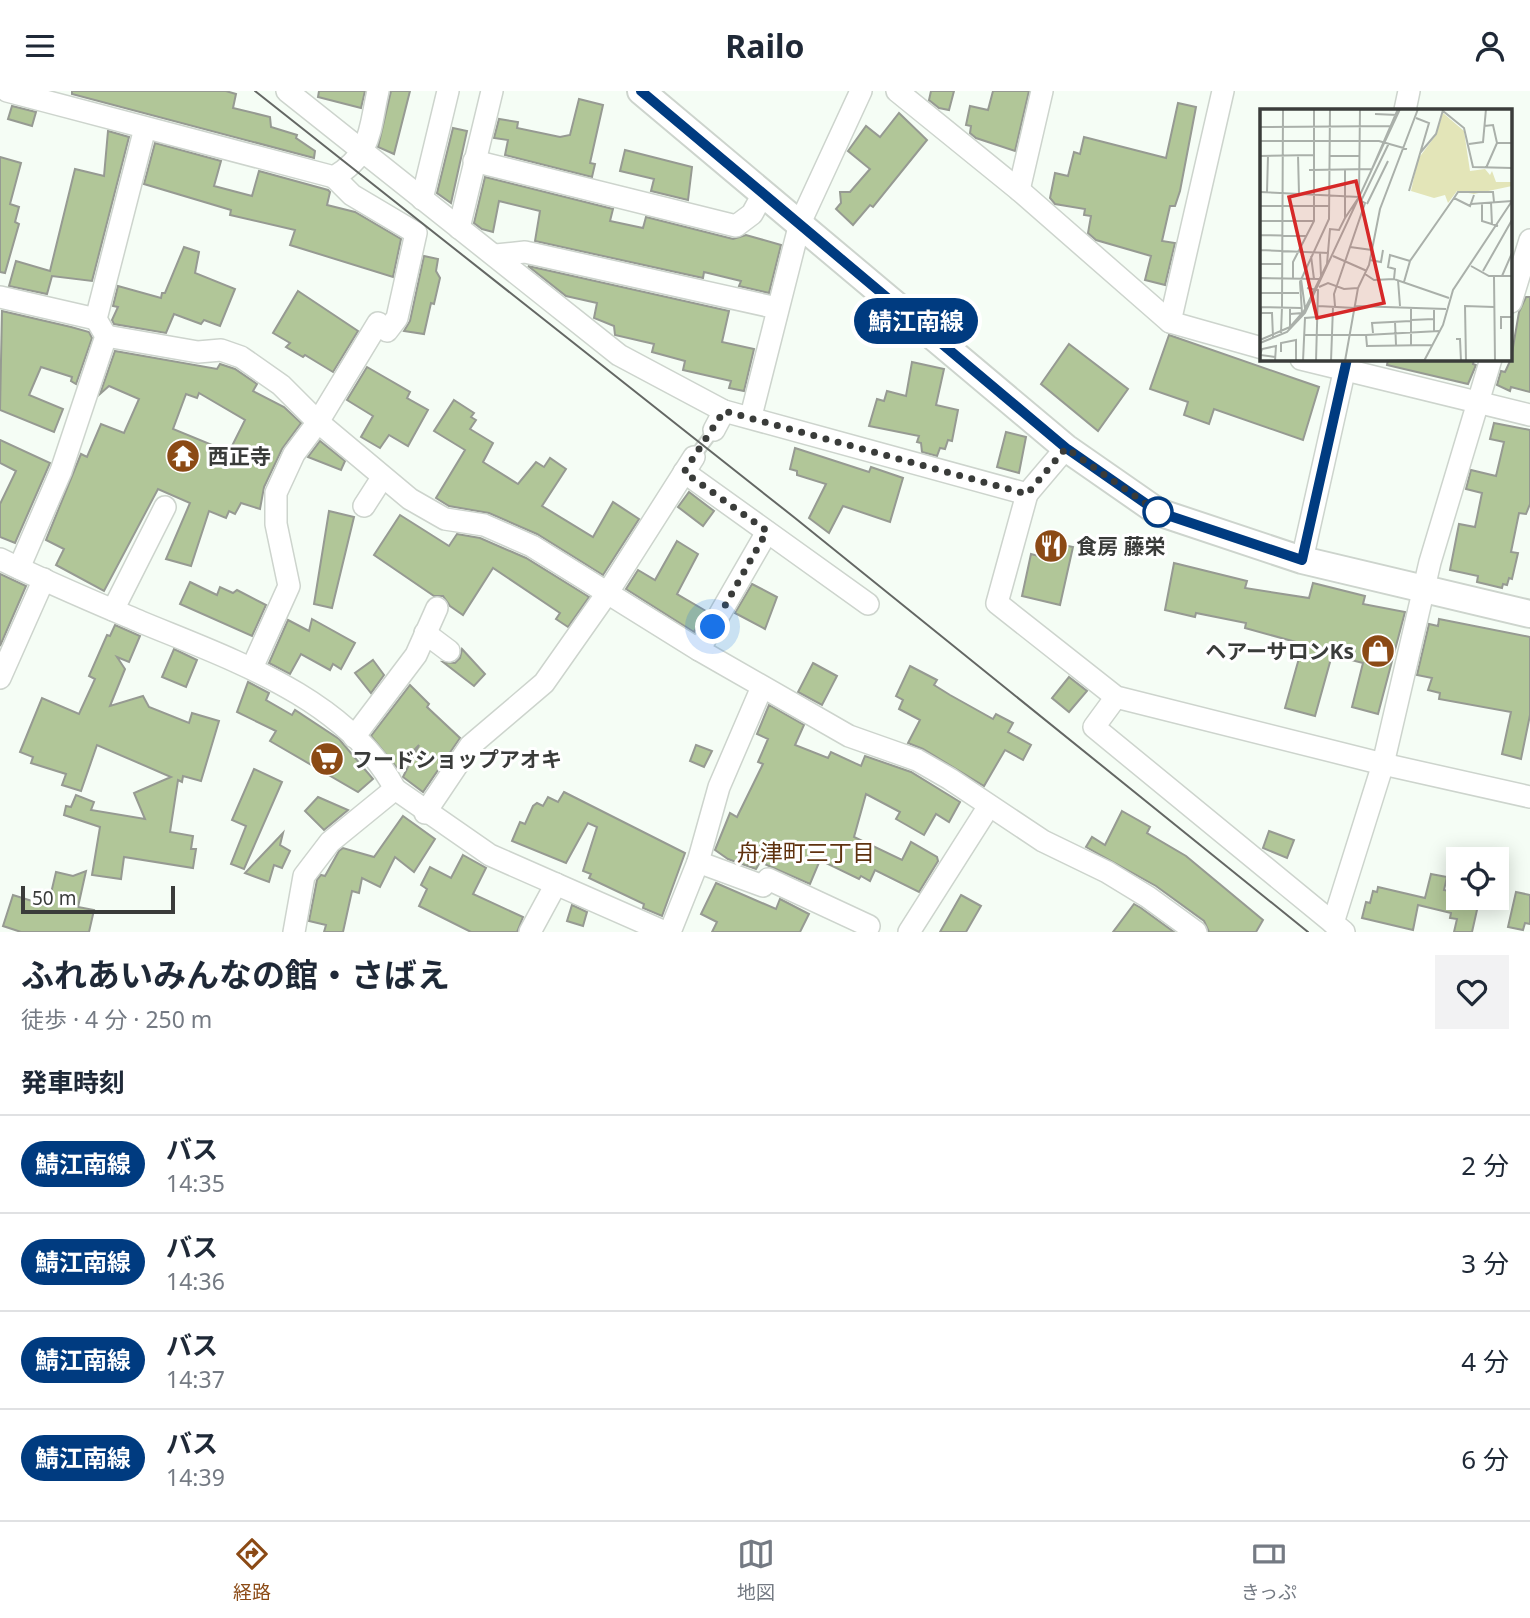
<!DOCTYPE html>
<html lang="ja">
<head>
<meta charset="utf-8">
<style>
	:root { --surface:#fff; --page:#f2f2f3; --text:#1f2937; --muted:#747a83; --line:#e0e1e3; --accent:#8b4a15 }
	body { margin:0; font-family:"Noto Sans","Noto Sans JP",sans-serif; background:var(--page); color:var(--text); height:100vh; display:flex; flex-direction:column; font-size:26px; white-space:nowrap }
	* { box-sizing:border-box; margin:0 }
	p { font-size:23px; color:var(--muted) }
	.icon { flex:none; width:38px; height:38px; fill:none; stroke:currentColor; stroke-width:2; stroke-linecap:round; stroke-linejoin:round }
	.map { position:relative; height:841px; overflow:hidden }
	.side { display:flex; flex-direction:column; background:var(--surface); flex:1 }
	.side>* { flex:none }
	.badge { padding:0 14px; border-radius:23px; font-size:24px; line-height:46px }
	.buttons { position:absolute; left:1446px; top:756px; display:grid; gap:14px }
	.buttons a { display:grid; place-items:center; width:63px; height:63px; border-radius:0px; background:var(--surface); box-shadow:0 4px 18px #0003; font-size:35px }
	.scale { position:absolute; left:21px; bottom:18px; width:154px; box-sizing:border-box; padding-left:7px; border:4px solid #3a3c3a; border-top:0; font-size:19px; line-height:24px; white-space:nowrap; color:#3a3c3a; -webkit-text-stroke:5px #fff; paint-order:stroke }
	.you { position:absolute; width:35px; height:35px; margin:-18px; border:5px solid #fff; border-radius:50%; background:#1a73e8; box-shadow:0 0 0 10px #1a73e833 }
	.map>.badge { position:absolute; translate:-50% -50%; box-shadow:0 0 0 4px #fff }
	h2 { padding:0 21px; font-size:26px; line-height:63px }
	.round { display:grid; place-items:center; flex:none; width:74px; height:74px; border-radius:0px; background:var(--page) }
	.summary { display:flex; align-items:center; justify-content:space-between; height:119px; padding:0 21px }
	h1 { font-size:33px; font-weight:700; line-height:52px }
	ul { padding:0; list-style:none }
	li { display:flex; align-items:center; gap:21px; height:98px; padding:0 21px; border-top:2px solid var(--line) }
	li div { flex:1 }
	li b { display:block; font-size:26px }
	li em { font-style:normal }
	li .badge { min-width:77px; font-weight:700; text-align:center }
	header { display:flex; justify-content:space-between; align-items:center; height:91px; padding:0 21px; background:var(--surface); font-size:32px; font-weight:700 }
	.tab-bar { display:flex; justify-content:space-around; align-items:center; height:98px; border-top:2px solid var(--line); background:var(--surface); font-size:19px; color:var(--muted) }
	.tab-bar a { display:grid; justify-items:center; gap:4px }
	.tab-bar .current { color:var(--accent) }
	.map>svg:first-child { display:block }
	.building { fill:#b1c698; stroke:#969a92; stroke-width:2; fill-rule:evenodd }
	.lines { fill:none; stroke-linecap:round; stroke-linejoin:round }
	.service-casing { stroke:#cdd4cd; stroke-width:14 }
	.minor-casing { stroke:#cdd4cd; stroke-width:24 }
	.tertiary-casing { stroke:#cdd4cd; stroke-width:30 }
	.service { stroke:#fff; stroke-width:10 }
	.minor { stroke:#fff; stroke-width:21 }
	.tertiary { stroke:#fff; stroke-width:26 }
	.tram { stroke:#646764; stroke-width:2 }
	.line-casing { stroke:#fff; stroke-width:16 }
	.line { stroke:#003b80; stroke-width:10 }
	.walk { stroke:#3a3c3a; stroke-width:7; stroke-dasharray:0 12.6 }
	.stop-dot { fill:#fff; stroke:#003b80; stroke-width:3.5 }
	.labels { text-anchor:middle; dominant-baseline:central; stroke-width:6; stroke-linejoin:round; paint-order:stroke }
	.poi-label { font-size:21px; font-weight:bold; fill:#3a3c3a; stroke:#fff; text-anchor:start }
	.neighbourhood-label { font-size:23px; fill:#5f320f; stroke:#fff }
	.inset-road { fill:none; stroke:#aab0aa; stroke-width:2 }
	.view { fill:#d62828; fill-opacity:0.15; stroke:#d62828; stroke-width:3.5 }
	.inset-edge { fill:none; stroke:#3a3c3a; stroke-width:3.5 }
</style>
</head>
<body>
<header><svg class="icon" aria-label="menu" viewBox="0 0 24 24"><path d="M4 6h16M4 12h16M4 18h16"/></svg>Railo<svg class="icon" aria-label="person" viewBox="0 0 24 24"><circle cx="12" cy="8" r="4"/><path d="M4 21q1-7 8-7t8 7"/></svg></header>
<div class="map">
<svg width="1530" height="841" viewBox="0 0 1530 841">
	<rect width="100%" height="100%" fill="#f5fdf5"/>
	<!-- building -->
	<g class="building">
		<polygon points="72,0 226,0 236,3 233,17 270,26 271,36 297,44 296,47 315,60 314,67 72,3"/>
		<polygon points="319,0 365,0 361,17 318,6"/>
		<polygon points="391,0 410,0 394,63 378,56"/>
		<polygon points="931,0 954,0 949,19 939,17 929,9"/>
		<polygon points="993,0 1029,0 1015,60 976,47 970,42 971,35 966,34 970,15 988,19"/>
		<polygon points="579,8 603,14 590,72 595,73 592,86 505,64 508,49 494,47 499,28 518,31 517,37 560,46 570,44"/>
		<polygon points="1178,12 1196,16 1180,100 1175,115 1170,115 1162,150 1175,152 1165,194 1145,189 1151,165 1096,149 1088,142 1091,125 1084,124 1085,118 1055,113 1050,107 1055,82 1068,85 1074,61 1080,63 1084,46 1166,67"/>
		<polygon points="12,15 36,21 32,35 8,28"/>
		<polygon points="899,22 927,49 873,116 870,114 853,134 836,118 841,112 840,101 850,101 870,78 848,60 866,35 880,46"/>
		<polygon points="453,37 467,40 451,112 437,102"/>
		<polygon points="108,40 129,46 92,190 52,185 47,203 9,195 16,170 50,180 75,78 104,85"/>
		<polygon points="155,52 221,70 214,95 252,105 259,80 328,99 330,101 327,114 355,121 401,148 393,186 290,154 295,139 230,124 231,119 144,93"/>
		<polygon points="625,59 692,76 688,109 651,100 654,88 620,80"/>
		<polygon points="0,66 21,72 10,113 19,116 15,131 19,133 5,182 0,181"/>
		<polygon points="485,86 613,118 610,130 643,137 646,126 733,148 746,144 781,154 769,202 739,195 741,190 704,181 703,187 535,150 540,120 499,110 493,141 482,138 474,132"/>
		<polygon points="184,156 199,161 195,182 235,198 220,235 204,229 201,233 174,223 166,242 114,233 112,229 118,216 113,215 118,195 161,207 162,202 165,202"/>
		<polygon points="424,165 438,168 436,180 440,187 434,213 431,212 424,243 404,240 410,230"/>
		<polygon points="528,175 729,220 722,251 754,258 744,300 729,297 731,290 683,279 685,270 652,261 654,253 615,244 614,235 594,227 597,212 566,205"/>
		<polygon points="298,200 358,240 333,281 305,264 303,266 286,256 290,252 273,242"/>
		<polygon points="1526,206 1530,206 1530,301 1511,296 1510,300 1497,294 1501,280 1505,281 1511,268 1519,221"/>
		<polygon points="2,220 71,236 89,241 92,247 76,293 71,290 72,286 41,276 29,304 63,318 54,341 0,319"/>
		<polygon points="1169,244 1319,296 1303,349 1214,318 1209,333 1184,324 1188,311 1150,298"/>
		<polygon points="1069,253 1128,298 1098,340 1041,293"/>
		<path d="M115 260 217 278 220 273 235 278 257 293 253 300 284 316 301 332 282 358 264 396 260 418 241 412 235 423 229 420 226 427 209 420 191 475 166 468 190 412 158 398 104 500 56 474 64 458 46 449 81 363 87 366 101 333 124 342 139 308 109 295 100 303ZM199 302 245 329 229 361 173 338 186 303 197 307Z"/>
		<polygon points="1388,268 1474,268 1473,273 1476,274 1468,293 1387,274"/>
		<polygon points="912,271 944,278 936,314 958,319 952,350 948,349 945,358 940,357 937,365 922,361 921,352 917,351 919,345 869,335 877,308 884,310 887,300 906,305"/>
		<polygon points="367,276 410,301 407,307 428,319 408,355 389,344 380,357 361,346 373,325 347,309"/>
		<polygon points="454,309 474,322 471,326 476,329 470,338 493,352 483,371 518,393 536,371 544,376 550,367 566,378 542,415 593,446 613,411 639,428 603,484 537,443 489,422 449,415 436,407 465,359 434,340"/>
		<polygon points="1494,332 1530,339 1530,413 1526,423 1519,422 1511,461 1518,462 1512,488 1509,487 1507,494 1503,493 1502,497 1477,491 1478,485 1450,479 1459,433 1475,436 1482,402 1466,398 1471,379 1496,385 1504,351 1490,348"/>
		<polygon points="1006,341 1026,346 1019,382 997,376"/>
		<polygon points="0,349 50,372 15,452 0,446 0,413 16,380 0,372"/>
		<polygon points="320,350 345,370 341,379 308,366"/>
		<polygon points="795,357 869,381 871,376 903,387 890,431 843,415 829,442 809,427 826,393 797,384 797,380 790,378"/>
		<polygon points="689,401 714,420 703,435 678,416"/>
		<polygon points="329,420 354,426 332,517 314,513"/>
		<polygon points="400,424 449,455 457,443 480,447 526,467 589,506 568,536 556,528 560,522 493,477 463,524 450,515 443,505 434,505 374,464"/>
		<polygon points="677,450 698,463 677,503 706,520 694,541 626,498 638,479 655,489"/>
		<polygon points="1049,451 1073,456 1060,514 1022,505 1031,463 1046,467"/>
		<polygon points="1174,472 1247,490 1245,497 1309,507 1313,492 1365,505 1363,513 1405,521 1378,623 1352,616 1363,572 1332,564 1315,625 1285,617 1303,553 1245,537 1246,532 1196,522 1195,526 1165,519"/>
		<polygon points="0,483 26,495 0,555"/>
		<polygon points="190,491 217,504 220,496 233,502 237,499 266,514 252,545 180,513"/>
		<polygon points="752,493 777,506 765,538 735,522"/>
		<polygon points="312,528 355,552 341,578 333,573 330,579 301,563 290,583 269,572 288,529 309,540"/>
		<polygon points="1439,528 1530,546 1530,624 1521,668 1502,663 1511,621 1439,608 1440,602 1428,599 1432,587 1417,584 1429,533 1438,535"/>
		<polygon points="115,534 140,545 129,571 117,566 125,578 110,615 143,605 149,616 189,632 192,622 219,630 201,690 183,685 182,691 178,689 170,741 193,745 191,758 196,758 193,777 124,766 121,788 92,784 100,736 64,724 66,715 71,716 76,704 94,711 91,719 145,728 134,702 171,686 97,654 81,700 62,694 66,683 31,672 33,666 20,661 42,607 79,623 95,588 89,585 107,544 110,545"/>
		<polygon points="174,558 197,569 186,596 162,586"/>
		<polygon points="462,558 485,583 474,595 443,571 455,572 460,567"/>
		<polygon points="373,569 384,584 371,602 355,582"/>
		<polygon points="813,572 837,585 822,614 798,601"/>
		<polygon points="910,575 937,589 934,594 950,604 993,628 996,623 1013,632 1008,641 1031,654 1023,669 1005,659 984,695 923,658 908,652 920,629 899,618 903,609 896,605"/>
		<polygon points="1069,586 1087,600 1069,621 1052,607"/>
		<polygon points="248,591 269,602 266,609 292,624 295,619 339,648 373,688 358,701 270,650 276,640 237,621"/>
		<polygon points="410,594 429,613 427,616 460,647 423,701 403,686 419,654 397,677 371,645"/>
		<polygon points="769,614 804,634 795,654 828,667 831,661 861,675 865,665 911,681 960,711 949,731 936,723 924,744 896,728 900,721 866,703 854,746 902,769 911,751 937,766 938,770 919,801 875,779 870,790 861,785 859,788 820,769 810,793 760,771 756,778 728,768 715,759 730,722 737,726 763,673 758,671 768,648 757,643"/>
		<polygon points="696,654 712,660 704,676 690,670"/>
		<polygon points="254,678 282,691 244,778 231,773 246,735 232,729"/>
		<polygon points="564,701 685,762 662,825 643,817 644,813 589,787 591,783 583,780 597,736 588,732 566,772 512,750 520,731 525,733 533,715 537,712 543,715 548,706 558,711"/>
		<polygon points="318,706 348,719 324,739 305,720"/>
		<polygon points="1122,720 1150,736 1147,742 1186,765 1263,829 1256,841 1209,841 1204,830 1156,795 1086,756 1092,746 1105,754"/>
		<polygon points="403,725 435,748 414,781 395,766 380,796 362,787 359,802 352,800 343,841 324,841 326,834 309,830 317,789 321,784 325,785 339,760 343,757 374,766"/>
		<polygon points="1269,740 1294,749 1287,767 1263,757"/>
		<polygon points="283,742 280,754 290,760 282,777 274,774 269,791 245,782"/>
		<polygon points="463,764 486,777 473,803 523,826 517,841 471,841 419,815 427,798 421,794 430,776 451,787"/>
		<polygon points="86,780 78,816 94,819 89,841 21,841 3,835 13,804 48,815 56,781 73,785"/>
		<polygon points="1431,783 1447,786 1444,799 1458,802 1458,807 1479,810 1472,841 1454,841 1457,828 1450,827 1451,822 1418,814 1413,839 1362,827 1366,811 1370,812 1373,800 1377,801 1378,796 1425,807"/>
		<polygon points="716,792 776,818 780,808 809,823 800,841 712,841 717,831 701,823"/>
		<polygon points="1516,801 1530,804 1530,833 1525,832 1523,839 1508,836"/>
		<polygon points="961,804 981,815 966,841 940,841"/>
		<polygon points="1134,813 1141,817 1174,841 1113,841"/>
		<polygon points="572,814 587,821 583,835 567,830"/>
	</g>
	<g class="lines">
		<!-- service casing -->
		<g class="service-casing">
			<polyline id="service" points="694,366 714,339"/>
		</g>
		<!-- minor casing -->
		<g class="minor-casing">
			<g id="minor">
				<path d="M7 0 334 86C372 63 369 40 378 0"/>
				<polyline points="287,0 619,264 724,320 1027,403 997,512 1116,606 1383,673 1530,706"/>
				<polyline points="897,0 1019,99 1170,231 1262,257"/>
				<polyline points="1405,19 1409,0"/>
				<polyline points="474,70 736,135 752,123 763,103"/>
				<polyline points="1019,99 1042,0"/>
				<polyline points="422,108 448,0"/>
				<polyline points="459,137 492,0"/>
				<polyline points="496,164 525,161 777,217"/>
				<polyline points="0,206 96,228"/>
				<polyline points="1511,211 1530,149"/>
				<polyline points="1170,231 1223,0"/>
				<polyline points="106,245 198,261 221,259 241,266 281,294 318,331 410,408 445,428 484,434 532,455 699,559 849,645 917,669 950,688 1043,750 1107,781 1148,806 1196,841"/>
				<polyline points="1301,268 1530,324"/>
				<polyline points="751,325 800,132 861,0"/>
				<polyline points="714,339 724,320"/>
				<polyline points="684,381 868,513"/>
				<polyline points="1027,403 1066,357"/>
				<polyline points="364,415 382,387"/>
				<path d="M0 468C46 491 94 511 141 531 230 568 347 607 395 698L490 764 665 841"/>
				<polyline points="1302,469 1347,268"/>
				<polyline points="19,477 61,380 106,245 96,228 145,37"/>
				<polyline points="113,519 165,416"/>
				<polyline points="425,542 449,560"/>
				<polyline points="699,559 767,441"/>
				<polyline points="252,577 289,495 276,433 276,402 294,363 318,331 378,232 387,240 397,227 416,142 352,104 334,86"/>
				<polyline points="0,587 44,488"/>
				<polyline points="1116,606 1094,636 1333,832"/>
				<polyline points="354,646 416,564 437,517"/>
				<polyline points="425,722 470,655 544,592 608,501 694,366"/>
				<polyline points="698,771 763,795 768,788 869,835"/>
				<polyline points="294,841 304,785 330,751 395,698"/>
				<polyline points="530,841 556,793"/>
				<polyline points="670,841 698,771 719,696 762,596"/>
				<polyline points="909,841 989,715"/>
				<polyline points="1344,841 1333,832 1383,673 1430,471 1491,268"/>
			</g>
		</g>
		<!-- tertiary casing -->
		<g class="tertiary-casing">
			<polyline id="tertiary" points="641,0 1066,357 1158,421 1302,469 1530,523"/>
		</g>
		<!-- service -->
		<use href="#service" class="service"/>
		<!-- minor -->
		<use href="#minor" class="minor"/>
		<!-- tertiary -->
		<use href="#tertiary" class="tertiary"/>
		<!-- tram -->
		<polyline class="tram" points="255,0 795,427 1308,841"/>
	</g>
	<g class="lines">
		<!-- line casing -->
		<g class="line-casing">
			<polyline id="line" points="641,0 1066,357 1158,421 1302,469 1347,268"/>
		</g>
		<!-- line -->
		<use href="#line" class="line"/>
		<!-- walk -->
		<polyline class="walk" points="713,536 767,440 684,381 724,320 1027,403 1066,357 1158,421"/>
	</g>
	<!-- icons -->
	<defs>
		<g id="temple-disc" transform="scale(1.75)"><circle r="9.5" fill="#8b4a15" stroke="#fff"/><path d="M0-6L5-2H3V0L6.5 2.5H4V6H1.5V3h-3V6H-4V2.5H-6.5L-3 0V-2H-5Z" fill="#fff"/></g>
		<g id="restaurant-disc" transform="scale(1.75)"><circle r="9.5" fill="#8b4a15" stroke="#fff"/><path d="M-5-6h1v4h1v-4h1v4h1v-4h1v5L-1.5 .5V6h-2V.5L-5-1ZM5-6V6H3V1.5H1.5Q1.5-4 5-6Z" fill="#fff"/></g>
		<g id="shop-disc" transform="scale(1.75)"><circle r="9.5" fill="#8b4a15" stroke="#fff"/><path d="M-5-2.5h2.3a2.7 3.5 0 0 1 5.4 0H5L5.5 6h-11ZM-1.5-2.5h3a1.5 2.3 0 0 0-3 0Z" fill="#fff"/></g>
		<g id="supermarket-disc" transform="scale(1.75)"><circle r="9.5" fill="#8b4a15" stroke="#fff"/><path d="M-6-5.5h2.5l.6 2H6L4.5 2H-2.5L-4.4-4H-6ZM-1.5 3.2a1.3 1.3 0 1 0 .1 0ZM3 3.2a1.3 1.3 0 1 0 .1 0Z" fill="#fff"/></g>
	</defs>
	<g fill-rule="evenodd">
		<use href="#temple-disc" x="183" y="365"/>
		<use href="#restaurant-disc" x="1051" y="455"/>
		<use href="#shop-disc" x="1378" y="560"/>
		<use href="#supermarket-disc" x="327" y="668"/>
	</g>
	<!-- markers -->
	<circle class="stop-dot" cx="1158" cy="421" r="14"/>
	<g class="labels">
		<!-- poi labels -->
		<g class="poi-label">
			<text x="208" y="365">西正寺</text>
			<text x="1076" y="455">食房 藤栄</text>
			<text x="1354" y="560" text-anchor="end">ヘアーサロンKs</text>
			<text x="352" y="668">フードショップアオキ</text>
		</g>
		<!-- neighbourhood labels -->
		<g class="neighbourhood-label">
			<text x="806" y="761">舟津町三丁目</text>
		</g>
	</g>
	<!-- overview -->
	<g transform="translate(1260 18)">
		<rect width="252" height="252" fill="#f5fdf5"/>
		<path d="M183 4 204 22 210 62 225 60 230 66 232 62 236 73H252V77L214 85 197 82 188 94 185 86 174 89 151 82 158 50 176 26Z" fill="#e3e5b8"/>
		<path class="inset-road" d="M183 2 204 19 213 58 252 59M115 5 137 6M224 17 233 16 237 34H252M0 18 132 17M0 32H119L147 40M209 35 223 33 226 0M160 44 176 25 183 1M38 46 39 85M0 47 54 46M70 47H100M226 59 237 34M49 61 112 60 138 0M149 82 169 14 156 9M0 83 99 88 100 0M7 83 8 47M214 86 210 97 194 89 198 83H233L234 93M231 93 232 116M222 94V112L238 117M107 95 128 52M211 95 252 92M0 97H70M85 109 99 88M0 112H53M0 115V198M0 126 46 127M90 138 112 141M0 141 69 144M60 144 61 167M51 147 54 170M73 147 107 162M110 151 121 153 123 141M0 155H22M211 157 229 167H252M223 162 252 111M105 165 114 171 134 170 189 189M242 167 252 144M234 168 235 252M1 169 59 170M33 169V153L54 112V0M41 170 45 199M134 170 135 160 128 158 130 146 150 152M138 171 140 197M144 173 150 152 194 89M59 178 68 174 84 180 98 179M47 179 58 181 56 252M1 184H39M58 197 95 199M75 197 74 185 105 94 101 92 129 34M95 197 186 200M22 198 23 0M151 199V236M174 199V222M1 204H12L13 228M30 205 42 204 40 173 69 110 70 0M0 210 1 198 41 199M151 211 174 210M135 213 136 236M30 218 44 202 67 155 70 120 79 121 85 109V60M241 220V208H252M21 224 22 198M113 224 112 214 151 212M44 226H106L107 237 172 236M106 226 179 222M196 230H200L201 252M0 231 30 218V199M0 234 27 223 45 204 140 0M21 243V234L36 231V252M15 248 0 246 2 240 16 237 15 252M43 252 45 209 57 208M71 252 73 198M85 252 98 179 109 156 120 100 158 0M125 252 164 251M164 252 183 216 193 181 252 92M206 252 205 197 234 198"/>
		<path class="view" d="M96 72 124 194 57 209 29 88Z"/>
		<rect width="252" height="252" class="inset-edge"/>
	</g>
</svg>
<div class="buttons">
<a><svg class="icon" aria-label="locate" viewBox="0 0 24 24"><circle cx="12" cy="12" r="6"/><path d="M12 2v4M12 18v4M2 12h4M18 12h4"/></svg></a>
</div>
<div class="scale">50 m</div>
<div class="you" style="left:713px;top:536px"></div>
<b class="badge" style="left:916px;top:230px;background:#003b80;color:#fff">鯖江南線</b>
</div>
<section class="side">
<div class="summary"><div><h1>ふれあいみんなの館・さばえ</h1><p>徒歩 · 4 分 · 250 m</p></div><a class="round"><svg class="icon" aria-label="heart" viewBox="0 0 24 24"><path d="M12 20l-8-8c-3-5 5-10 8-4 3-6 11-1 8 4z"/></svg></a></div>
<h2>発車時刻</h2>
<ul>
<li><span class="badge" style="background:#003b80;color:#fff">鯖江南線</span><div><b>バス</b><p>14:35</p></div><em>2 分</em></li>
<li><span class="badge" style="background:#003b80;color:#fff">鯖江南線</span><div><b>バス</b><p>14:36</p></div><em>3 分</em></li>
<li><span class="badge" style="background:#003b80;color:#fff">鯖江南線</span><div><b>バス</b><p>14:37</p></div><em>4 分</em></li>
<li><span class="badge" style="background:#003b80;color:#fff">鯖江南線</span><div><b>バス</b><p>14:39</p></div><em>6 分</em></li>
</ul>
</section>
<nav class="tab-bar">
<a class="current"><svg class="icon" aria-label="directions" viewBox="0 0 24 24"><path d="M12 3l9 9-9 9-9-9zM9 14v-3h6M13 9l2 2-2 2"/></svg>経路</a>
<a><svg class="icon" aria-label="map" viewBox="0 0 24 24"><path d="M3 6l6-2 6 2 6-2v14l-6 2-6-2-6 2zM9 4v14M15 6v14"/></svg>地図</a>
<a><svg class="icon" aria-label="tickets" viewBox="0 0 24 24"><path d="M3 7h18v10H3zM15 7v10"/></svg>きっぷ</a>
</nav>
</body>
</html>
